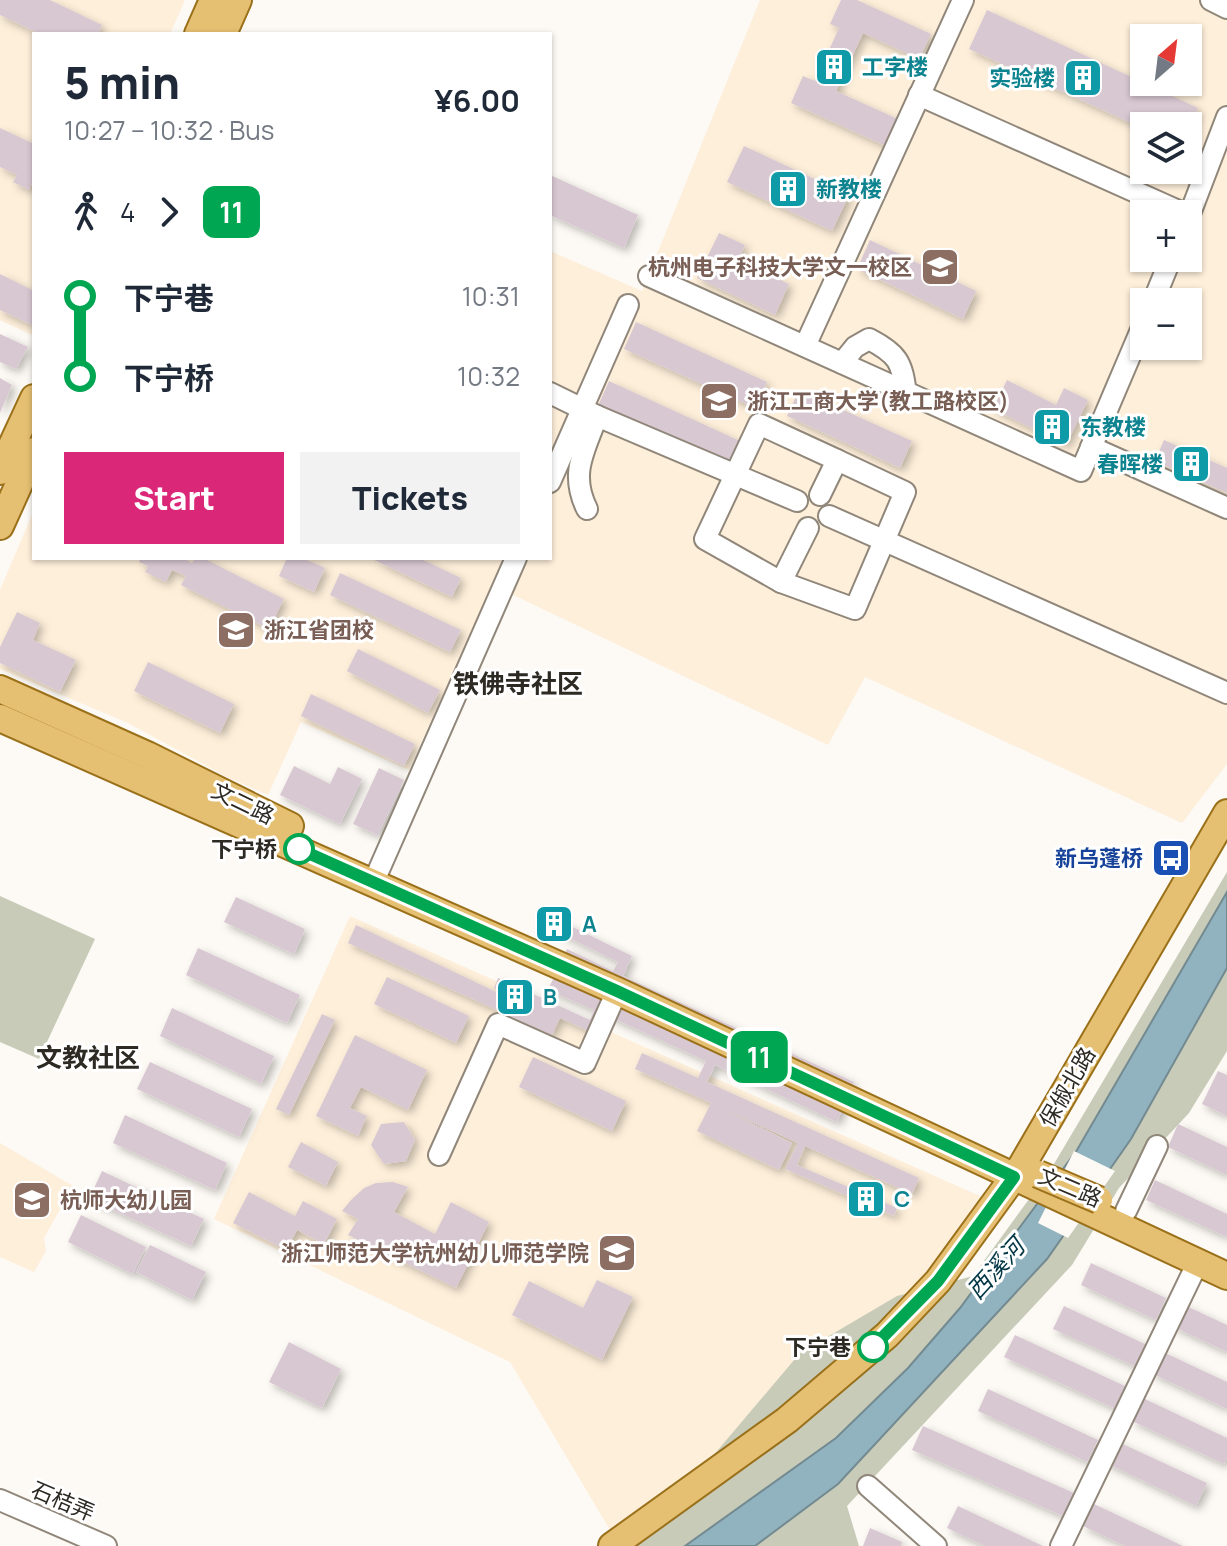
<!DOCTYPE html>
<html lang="en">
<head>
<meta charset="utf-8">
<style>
	:root { --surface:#fff; --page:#f2f2f3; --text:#1f2937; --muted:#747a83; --accent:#db2777 }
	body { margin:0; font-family:Manrope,"Noto Sans SC",sans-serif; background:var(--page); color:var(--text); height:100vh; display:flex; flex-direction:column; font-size:30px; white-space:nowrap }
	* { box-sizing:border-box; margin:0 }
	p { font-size:26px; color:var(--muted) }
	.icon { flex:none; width:44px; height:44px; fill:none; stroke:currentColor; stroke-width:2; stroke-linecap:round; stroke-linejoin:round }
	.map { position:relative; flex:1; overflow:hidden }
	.sheet { position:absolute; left:32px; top:32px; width:520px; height:528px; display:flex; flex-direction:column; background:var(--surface); border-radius:0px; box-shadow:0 2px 6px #0004 }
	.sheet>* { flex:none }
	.badge { padding:0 16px; border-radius:12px; font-size:28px; line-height:52px }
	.needle { width:52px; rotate:28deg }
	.buttons { position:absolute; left:1130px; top:24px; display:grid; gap:16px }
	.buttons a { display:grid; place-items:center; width:72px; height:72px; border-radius:0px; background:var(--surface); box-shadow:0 2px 6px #0004; font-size:40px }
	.map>.badge { position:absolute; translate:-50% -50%; box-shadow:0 0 0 4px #fff }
	.legs { display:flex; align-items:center; gap:12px; height:88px; padding:0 32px; font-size:26px }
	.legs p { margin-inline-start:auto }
	.summary { display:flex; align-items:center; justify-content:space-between; height:136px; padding:0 32px }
	h1 { font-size:44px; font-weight:800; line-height:60px }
	.cta { display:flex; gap:16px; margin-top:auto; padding:16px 32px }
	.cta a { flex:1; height:92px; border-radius:0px; background:var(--accent); color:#fff; font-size:32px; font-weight:800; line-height:92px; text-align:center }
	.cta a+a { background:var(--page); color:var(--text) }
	ul { padding:0 32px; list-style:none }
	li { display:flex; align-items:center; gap:28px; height:80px; font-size:30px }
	li i { display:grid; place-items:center; width:12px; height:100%; margin:0 10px; background:currentColor }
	li i::after { content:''; width:20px; height:20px; margin:-10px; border:6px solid; border-radius:50%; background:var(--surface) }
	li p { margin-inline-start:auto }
	li:first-child i { background:linear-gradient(#0000 50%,currentColor 0) }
	li:last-child i { background:linear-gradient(currentColor 50%,#0000 0) }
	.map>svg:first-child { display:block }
	.built { fill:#feefda; fill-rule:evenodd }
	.green { fill:#c7cbb8 }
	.water { fill:#91b3c0; stroke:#738a91; stroke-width:2 }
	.pier { fill:#fdf9f4 }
	.building { fill:#d8c8d2; filter:url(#shadow) }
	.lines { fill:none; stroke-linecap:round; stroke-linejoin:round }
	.minor-casing { stroke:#90877a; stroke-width:24 }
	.major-casing { stroke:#9a701a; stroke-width:30 }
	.minor { stroke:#fff; stroke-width:20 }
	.major { stroke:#e6c072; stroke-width:26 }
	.major-bridge-casing { stroke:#9a701a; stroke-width:30; stroke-linecap:butt }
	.major-bridge { stroke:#e6c072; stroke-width:26 }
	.line-1-casing { stroke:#fff; stroke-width:18 }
	.line-1 { stroke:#00a651; stroke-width:12 }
	.stop-1-dot { fill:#fff; stroke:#00a651; stroke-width:4 }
	.labels { text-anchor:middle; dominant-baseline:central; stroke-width:6; stroke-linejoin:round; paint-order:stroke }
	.culture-label { font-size:22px; font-weight:bold; fill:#0d838f; stroke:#fff; text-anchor:start }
	.education-label { font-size:22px; font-weight:bold; fill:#785e54; stroke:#fff; text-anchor:start }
	.street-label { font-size:22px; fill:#2d2a24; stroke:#fff }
	.stop-label { font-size:22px; font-weight:bold; fill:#2d2a24; stroke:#fff; text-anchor:end }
	.transit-label { font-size:22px; font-weight:bold; fill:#164399; stroke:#fff; text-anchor:end }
	.water-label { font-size:24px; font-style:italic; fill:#013645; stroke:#fff }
	.quarter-label { font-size:26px; font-weight:bold; fill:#2d2a24; stroke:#fff }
</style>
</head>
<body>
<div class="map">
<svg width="1227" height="1546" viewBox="0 0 1227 1546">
	<defs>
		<filter id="shadow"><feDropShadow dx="4" dy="4" stdDeviation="4" flood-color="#0004"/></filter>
	</defs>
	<rect width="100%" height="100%" fill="#fdf9f4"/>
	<!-- built -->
	<g class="built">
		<polygon points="0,0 185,0 170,34 34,34 34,336 0,320"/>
		<path d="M760 0H1227V764L1182 823 865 677 828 745 492 585 409 770 301 722 268 795 227 777 128 723 0 669V590L34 510V558H550V251L642 291ZM1144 38H1188V82H1144ZM1144 126H1188V170H1144ZM1144 214H1188V258H1144ZM1144 302H1188V346H1144Z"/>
		<polygon points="350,916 982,1197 927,1288 684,1489 613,1535 510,1362 214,1219"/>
		<polygon points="0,1143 73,1186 44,1238 46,1251 34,1272 0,1257"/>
	</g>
	<!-- green -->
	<g class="green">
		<polygon points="1227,872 1227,1051 1189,1113 1119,1188 1072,1265 847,1506 859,1546 596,1546 685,1489 800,1353 897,1296 973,1276 1051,1169"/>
		<polygon points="0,896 95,939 39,1059 0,1042"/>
	</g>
	<!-- water -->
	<polygon class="water" points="1227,892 1227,968 1131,1139 1047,1259 838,1484 755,1546 685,1546 836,1438 908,1368 960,1308 1077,1150"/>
	<!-- pier -->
	<polygon class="pier" points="1074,1151 1115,1171 1068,1238 1038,1223"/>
	<!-- building -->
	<g class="building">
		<polygon points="0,0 50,0 102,25 98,34 40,34 0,15"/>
		<polygon points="841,0 857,0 931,34 919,59 863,33 836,91 900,120 888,147 791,103 803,76 815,81 839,28 830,24"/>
		<polygon points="987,10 1198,108 1189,126 1144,126 1144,129 969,49"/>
		<polygon points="0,128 34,144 34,179 29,190 13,182 17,175 0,167"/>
		<polygon points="744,146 849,195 832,231 727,182"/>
		<polygon points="550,175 638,215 624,248 550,215"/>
		<polygon points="719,233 745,245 738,260 789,284 775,315 697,278"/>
		<polygon points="870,240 976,291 963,319 857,269"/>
		<polygon points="0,274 34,291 34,326 0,310"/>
		<polygon points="636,322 767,382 755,408 624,349"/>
		<polygon points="0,334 28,347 16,369 0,362"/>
		<polygon points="0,378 12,385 0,413"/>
		<polygon points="1007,380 1056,405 1064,388 1088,400 1066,445 993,409"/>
		<polygon points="609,381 740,441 728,467 597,408"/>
		<polygon points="799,390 912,441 900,468 787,416"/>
		<polygon points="1164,440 1227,468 1227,493 1155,461"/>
		<polygon points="141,558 183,558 192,563 195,558 203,558 284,599 269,629 181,585 186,576 172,570 166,582 145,572 148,566 139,562"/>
		<polygon points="287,558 302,558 325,568 314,592 279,576"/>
		<polygon points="370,558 419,558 461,578 452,597"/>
		<polygon points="340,573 461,630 450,652 330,595"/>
		<polygon points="17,612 40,623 33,640 76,660 60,692 0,663 0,647"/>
		<polygon points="358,649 440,690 428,713 347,671"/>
		<polygon points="148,662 234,704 220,733 134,691"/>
		<polygon points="311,694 415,744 404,766 301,716"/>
		<polygon points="294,766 330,784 338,767 362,779 340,824 280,795"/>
		<polygon points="379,768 404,780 378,835 353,824"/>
		<polygon points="236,897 305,929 294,954 224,922"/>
		<polygon points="542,912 632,956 623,976 854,1082 837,1122 715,1065 707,1082 919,1178 912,1194 805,1146 797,1165 897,1208 894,1216 785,1169 798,1143 721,1108 792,1143 779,1170 697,1131 711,1103 635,1069 642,1053 698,1078 706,1061 604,1014 595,1034 560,1018 552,1035 348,943 356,925 515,1001 494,988 498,978 590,1020 594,1010 548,990 567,949 613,971 618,962 537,922"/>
		<polygon points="198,948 300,995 287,1023 186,975"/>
		<polygon points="387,977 469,1016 456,1043 374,1004"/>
		<polygon points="172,1008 274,1056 261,1084 160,1036"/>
		<polygon points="322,1014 335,1020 289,1115 276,1109"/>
		<polygon points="355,1035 427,1070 408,1110 361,1087 350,1108 367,1116 358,1136 316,1116"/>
		<polygon points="533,1057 626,1101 612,1131 519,1087"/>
		<polygon points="150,1062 252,1109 239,1137 137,1089"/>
		<polygon points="1218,1071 1227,1075 1227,1116 1202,1104"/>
		<polygon points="125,1115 227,1163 215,1190 113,1143"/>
		<polygon points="404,1122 415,1140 406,1161 384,1164 371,1145 381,1124"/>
		<polygon points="1178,1124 1227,1147 1227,1175 1168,1147"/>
		<polygon points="301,1142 338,1162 326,1186 288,1167"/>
		<polygon points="102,1171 204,1219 191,1246 89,1199"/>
		<polygon points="1155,1180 1227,1214 1227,1237 1146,1200"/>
		<polygon points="393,1182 408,1187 394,1212 435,1234 451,1202 489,1222 456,1288 348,1235 358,1219 342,1211 351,1200 364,1188 376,1183"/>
		<polygon points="249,1192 295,1216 303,1201 337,1219 324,1244 297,1230 286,1250 233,1223"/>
		<polygon points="81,1215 146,1247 133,1274 68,1242"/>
		<polygon points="150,1245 206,1272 192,1300 136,1272"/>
		<polygon points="1091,1263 1166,1298 1156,1320 1081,1285"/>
		<polygon points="597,1280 633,1297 602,1360 512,1315 529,1281 583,1308"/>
		<polygon points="1182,1304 1227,1325 1227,1352 1172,1326"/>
		<polygon points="1064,1306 1147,1345 1137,1367 1053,1329"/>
		<polygon points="1015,1335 1127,1387 1116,1409 1004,1357"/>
		<polygon points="289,1342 341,1369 322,1408 269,1382"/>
		<polygon points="1161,1351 1227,1382 1227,1409 1151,1373"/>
		<polygon points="988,1389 1098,1440 1087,1462 978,1411"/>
		<polygon points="1143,1398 1227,1438 1227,1458 1224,1464 1132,1421"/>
		<polygon points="923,1426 1074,1493 1063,1516 912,1450"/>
		<polygon points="1114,1440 1207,1483 1196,1506 1104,1462"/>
		<polygon points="1094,1504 1183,1546 1125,1546 1083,1526"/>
		<polygon points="958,1506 1043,1546 985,1546 947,1528"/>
		<polygon points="870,1528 902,1542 901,1546 863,1546"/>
	</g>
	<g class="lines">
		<!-- minor casing -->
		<g class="minor-casing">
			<g id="minor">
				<polyline points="1211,0 1227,8"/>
				<polyline points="919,95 1185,214"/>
				<polyline points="1188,219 1227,117"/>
				<polyline points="649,276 1081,471 1144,323"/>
				<polyline points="1153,302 1171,258"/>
				<polyline points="805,346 963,0"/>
				<path d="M842 363 855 347 869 339C898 354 902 362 906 394"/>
				<polyline points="550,393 597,416 797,501"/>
				<polyline points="1091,447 1227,508"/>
				<polyline points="550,482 628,305"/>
				<path d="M587 509C569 473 585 450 597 416"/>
				<polyline points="829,516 1227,693"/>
				<polyline points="808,528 781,582 855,609 905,492 837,460"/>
				<polyline points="781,582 705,539 759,424 837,460 820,495"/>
				<polyline points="374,881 516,558"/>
				<polyline points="439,1155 498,1024 585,1063 617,991"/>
				<polyline points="1126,1211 1157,1146"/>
				<polyline points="868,1486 936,1546"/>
				<polyline points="0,1500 106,1546"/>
				<polyline points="1061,1546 1198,1262"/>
			</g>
		</g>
		<!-- major casing -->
		<g class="major-casing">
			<g id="major">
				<polyline points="198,34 213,0"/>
				<polyline points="223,34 238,0"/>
				<polyline points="0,471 34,398"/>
				<polyline points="0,526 34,451"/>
				<polyline points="0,689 147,755 290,826"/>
				<polyline points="0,718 617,991 1227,1276"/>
				<polyline points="612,1546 787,1420 887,1335 938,1281 1021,1167 1227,813"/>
			</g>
		</g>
		<!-- minor -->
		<use href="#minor" class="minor"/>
		<!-- major -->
		<use href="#major" class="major"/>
		<!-- major-bridge casing -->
		<g class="major-bridge-casing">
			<polyline id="major-bridge" points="1038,1174 1099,1200"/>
		</g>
		<!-- major-bridge -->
		<use href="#major-bridge" class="major-bridge"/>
	</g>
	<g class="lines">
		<!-- line-1 casing -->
		<g class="line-1-casing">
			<polyline id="line-1" points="299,849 617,991 1014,1177 938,1281 873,1347"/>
		</g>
		<!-- line-1 -->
		<use href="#line-1" class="line-1"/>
	</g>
	<!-- icons -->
	<defs>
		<g id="building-square" transform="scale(2)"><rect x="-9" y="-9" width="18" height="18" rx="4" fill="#0f9aa8" stroke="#fff"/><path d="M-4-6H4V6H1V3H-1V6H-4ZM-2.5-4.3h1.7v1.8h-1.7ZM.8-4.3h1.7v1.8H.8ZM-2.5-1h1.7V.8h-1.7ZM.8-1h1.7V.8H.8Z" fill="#fff"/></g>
		<g id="university-square" transform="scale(2)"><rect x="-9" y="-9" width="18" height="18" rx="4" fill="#8d6e63" stroke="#fff"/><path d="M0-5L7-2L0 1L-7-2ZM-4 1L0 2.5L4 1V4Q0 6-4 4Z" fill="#fff"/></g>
		<g id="school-square" transform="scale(2)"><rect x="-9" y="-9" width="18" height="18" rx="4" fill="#8d6e63" stroke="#fff"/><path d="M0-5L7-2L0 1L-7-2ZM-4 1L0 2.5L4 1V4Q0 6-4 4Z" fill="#fff"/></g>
		<g id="bus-square" transform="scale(2)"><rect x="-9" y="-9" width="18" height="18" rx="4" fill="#1a4fb4" stroke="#fff"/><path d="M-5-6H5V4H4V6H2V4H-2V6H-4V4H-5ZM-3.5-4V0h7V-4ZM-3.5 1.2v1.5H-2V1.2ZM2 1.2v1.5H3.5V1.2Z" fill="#fff"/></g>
	</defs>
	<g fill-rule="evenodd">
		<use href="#building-square" x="834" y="67"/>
		<use href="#building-square" x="1083" y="78"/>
		<use href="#building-square" x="788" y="189"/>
		<use href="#university-square" x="940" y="267"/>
		<use href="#university-square" x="719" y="401"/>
		<use href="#building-square" x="1052" y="427"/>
		<use href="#building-square" x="1191" y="464"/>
		<use href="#school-square" x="236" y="630"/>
		<use href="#bus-square" x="1171" y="858"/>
		<use href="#building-square" x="554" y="924"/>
		<use href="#building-square" x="515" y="997"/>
		<use href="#building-square" x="866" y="1199"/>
		<use href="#school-square" x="32" y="1200"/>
		<use href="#university-square" x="617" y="1253"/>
	</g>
	<!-- markers -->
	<g class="stop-1-dot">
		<circle cx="299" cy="849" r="14"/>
		<circle cx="873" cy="1347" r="14"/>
	</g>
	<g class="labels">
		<!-- culture labels -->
		<g class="culture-label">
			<text x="862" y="67">工字楼</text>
			<text x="1055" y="78" text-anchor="end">实验楼</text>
			<text x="816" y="189">新教楼</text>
			<text x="1080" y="427">东教楼</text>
			<text x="1163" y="464" text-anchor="end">春晖楼</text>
			<text x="582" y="924">A</text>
			<text x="543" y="997">B</text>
			<text x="894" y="1199">C</text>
		</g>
		<!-- education labels -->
		<g class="education-label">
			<text x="912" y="267" text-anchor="end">杭州电子科技大学文一校区</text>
			<text x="747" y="401">浙江工商大学(教工路校区)</text>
			<text x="264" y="630">浙江省团校</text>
			<text x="60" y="1200">杭师大幼儿园</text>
			<text x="589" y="1253" text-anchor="end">浙江师范大学杭州幼儿师范学院</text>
		</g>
		<!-- street labels -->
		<g class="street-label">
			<text transform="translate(243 803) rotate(26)">文二路</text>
			<text transform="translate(1067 1087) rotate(-60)">保俶北路</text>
			<text transform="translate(1070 1187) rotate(23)">文二路</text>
			<text transform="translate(63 1501) rotate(23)">石桔弄</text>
		</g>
		<!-- stop labels -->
		<g class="stop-label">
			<text x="277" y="849">下宁桥</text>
			<text x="851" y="1347">下宁巷</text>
		</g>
		<!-- transit labels -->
		<g class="transit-label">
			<text x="1143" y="858">新乌蓬桥</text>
		</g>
		<!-- water labels -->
		<g class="water-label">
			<text transform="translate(995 1268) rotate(-48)">西溪河</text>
		</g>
		<!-- quarter labels -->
		<g class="quarter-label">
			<text x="518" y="683">铁佛寺社区</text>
			<text x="88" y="1057">文教社区</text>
		</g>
	</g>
</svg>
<div class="buttons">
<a><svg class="needle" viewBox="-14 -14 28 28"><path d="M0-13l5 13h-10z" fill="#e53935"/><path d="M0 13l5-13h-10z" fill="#747a83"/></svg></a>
<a><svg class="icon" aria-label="layers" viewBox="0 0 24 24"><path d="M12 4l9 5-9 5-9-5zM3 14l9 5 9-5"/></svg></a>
<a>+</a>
<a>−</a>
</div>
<b class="badge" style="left:759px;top:1057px;background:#00a651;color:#fff">11</b>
<section class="sheet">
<div class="summary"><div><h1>5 min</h1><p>10:27 – 10:32 · Bus</p></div><b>¥6.00</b></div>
<div class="legs"><svg class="icon" aria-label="walk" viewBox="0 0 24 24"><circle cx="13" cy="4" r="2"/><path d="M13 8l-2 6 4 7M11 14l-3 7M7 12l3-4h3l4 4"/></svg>4<svg class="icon" aria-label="forward" viewBox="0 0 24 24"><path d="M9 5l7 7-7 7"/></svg><b class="badge" style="background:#00a651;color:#fff">11</b></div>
<ul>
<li><i style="color:#00a651"></i><b>下宁巷</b><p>10:31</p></li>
<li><i style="color:#00a651"></i><b>下宁桥</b><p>10:32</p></li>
</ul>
<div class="cta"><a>Start</a><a>Tickets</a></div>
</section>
</div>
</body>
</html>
